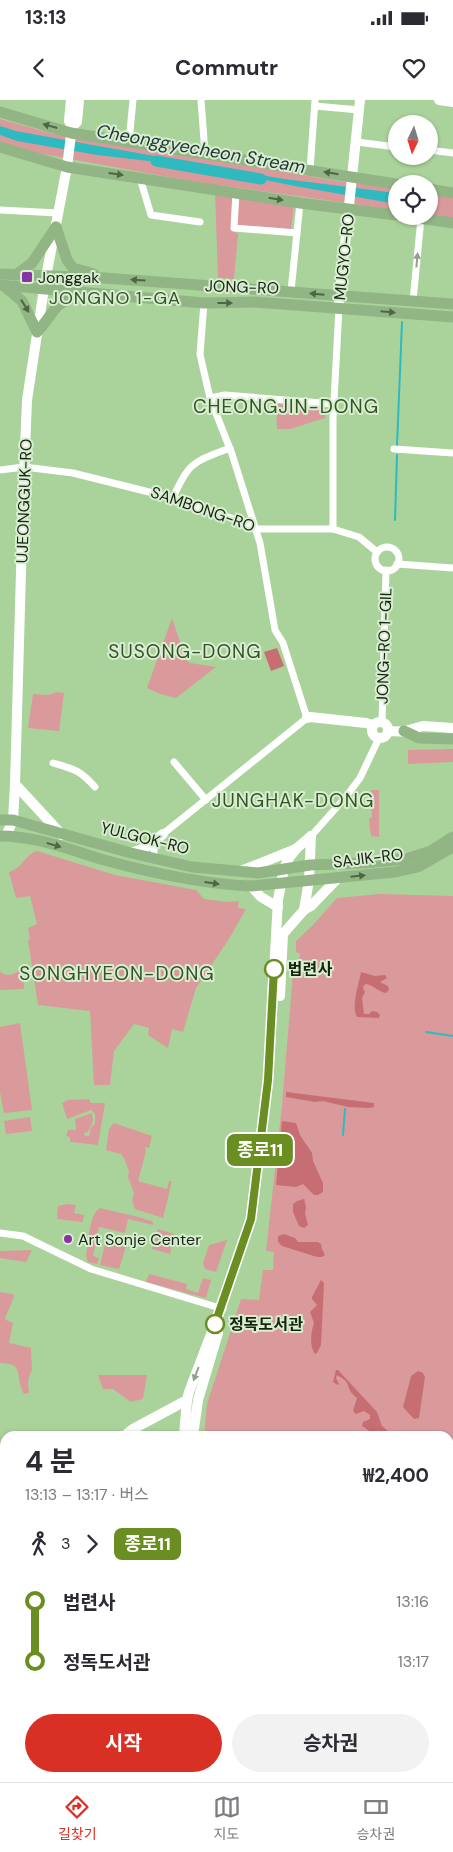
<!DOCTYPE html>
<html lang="ko">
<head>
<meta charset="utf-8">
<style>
	:root { --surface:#fff; --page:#f2f2f3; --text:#2b2b33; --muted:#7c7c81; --line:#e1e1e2; --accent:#d93025 }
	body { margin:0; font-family:"DM Sans","Noto Sans KR",sans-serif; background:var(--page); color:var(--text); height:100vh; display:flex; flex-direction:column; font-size:19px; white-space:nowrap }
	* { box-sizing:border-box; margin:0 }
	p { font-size:16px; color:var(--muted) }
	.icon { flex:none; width:28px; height:28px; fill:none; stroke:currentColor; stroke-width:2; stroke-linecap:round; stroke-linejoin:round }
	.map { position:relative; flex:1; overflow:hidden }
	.details { position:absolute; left:0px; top:1331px; width:454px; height:351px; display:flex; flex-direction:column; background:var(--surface); border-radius:15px 15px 0 0; box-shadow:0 1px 4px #0004 }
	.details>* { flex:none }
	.badge { padding:0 10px; border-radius:8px; font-size:18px; line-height:32px }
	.needle { width:32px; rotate:184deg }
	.controls { position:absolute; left:388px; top:15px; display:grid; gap:10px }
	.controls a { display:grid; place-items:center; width:50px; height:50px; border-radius:50%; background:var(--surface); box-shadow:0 1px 4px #0004; font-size:25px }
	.map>.badge { position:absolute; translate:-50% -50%; box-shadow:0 0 0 2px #fff }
	.legs { display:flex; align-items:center; gap:8px; height:55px; padding:0 25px; font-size:16px }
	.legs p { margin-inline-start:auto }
	.headline { display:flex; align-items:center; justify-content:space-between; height:85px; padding:0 25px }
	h1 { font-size:28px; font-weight:700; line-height:38px }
	.cta { display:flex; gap:10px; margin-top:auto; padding:10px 25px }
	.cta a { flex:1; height:58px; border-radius:30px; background:var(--accent); color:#fff; font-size:20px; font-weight:700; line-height:58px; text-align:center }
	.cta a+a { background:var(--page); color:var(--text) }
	ul { padding:0 25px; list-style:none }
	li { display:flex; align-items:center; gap:18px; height:60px; font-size:19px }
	li i { display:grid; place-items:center; width:8px; height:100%; margin:0 6px; background:currentColor }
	li i::after { content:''; width:12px; height:12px; margin:-6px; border:4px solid; border-radius:50%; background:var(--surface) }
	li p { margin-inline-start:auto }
	li:first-child i { background:linear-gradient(#0000 50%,currentColor 0) }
	li:last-child i { background:linear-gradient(currentColor 50%,#0000 0) }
	.status { display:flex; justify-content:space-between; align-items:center; height:35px; padding:0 25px; background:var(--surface); direction:ltr }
	.status svg { height:14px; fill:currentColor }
	header { display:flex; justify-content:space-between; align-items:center; height:65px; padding:0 25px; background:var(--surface); font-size:22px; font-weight:700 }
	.menu { display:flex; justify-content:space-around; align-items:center; height:70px; border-top:1px solid var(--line); background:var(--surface); font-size:14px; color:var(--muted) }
	.menu a { display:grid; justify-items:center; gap:2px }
	.menu .selected { color:var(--accent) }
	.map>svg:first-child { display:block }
	.green { fill:#da9a9c }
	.forest { fill:#c76e72 }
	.water { fill:#2ebabe }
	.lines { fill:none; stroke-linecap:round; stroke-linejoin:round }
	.stream { stroke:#2ebabe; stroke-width:2 }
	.river { stroke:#2ebabe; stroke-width:11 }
	.street { stroke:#fff; stroke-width:7 }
	.secondary { stroke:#fff; stroke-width:10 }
	.primary { stroke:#92b585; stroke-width:11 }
	.oneway { fill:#4e6644 }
	.oneway2 { fill:#969d93 }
	.line-1-casing { stroke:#fff; stroke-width:11 }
	.line-1 { stroke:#6b8e23; stroke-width:8 }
	.poi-dot { fill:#8733a1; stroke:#d8edd1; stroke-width:2 }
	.stop-1-dot { fill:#fff; stroke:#6b8e23; stroke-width:2.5 }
	.labels { text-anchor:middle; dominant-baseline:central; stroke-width:4; stroke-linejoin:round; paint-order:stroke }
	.street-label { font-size:16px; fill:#16250f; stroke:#d8edd1 }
	.poi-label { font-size:16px; fill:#16250f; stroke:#d8edd1; text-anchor:start }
	.stop-label { font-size:16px; font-weight:bold; fill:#16250f; stroke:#d8edd1; text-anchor:start }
	.water-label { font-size:18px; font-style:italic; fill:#1e3535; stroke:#d8edd1 }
	.neighbourhood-label { font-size:18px; letter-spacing:1px; fill:#325523; stroke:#d8edd1 }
	.quarter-label { font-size:19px; letter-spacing:1px; fill:#325523; stroke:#d8edd1 }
</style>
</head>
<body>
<div class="status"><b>13:13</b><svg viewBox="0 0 49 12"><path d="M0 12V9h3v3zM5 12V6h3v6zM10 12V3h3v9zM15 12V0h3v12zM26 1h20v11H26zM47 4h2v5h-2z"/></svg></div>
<header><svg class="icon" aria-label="back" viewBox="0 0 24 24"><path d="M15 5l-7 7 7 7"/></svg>Commutr<svg class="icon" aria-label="heart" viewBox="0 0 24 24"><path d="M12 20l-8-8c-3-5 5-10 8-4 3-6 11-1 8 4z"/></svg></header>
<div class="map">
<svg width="453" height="1682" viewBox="0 0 453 1682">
	<rect width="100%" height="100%" fill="#aad39b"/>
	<!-- green -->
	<g class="green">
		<polygon points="0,19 50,33 337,81 396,88 396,110 190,81 21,50 0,43"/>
		<polygon points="215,92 233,95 232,129 238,134 234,179 218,178"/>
		<polygon points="429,92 453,96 453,118 429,114"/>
		<polygon points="239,97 294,106 291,130 237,126"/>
		<polygon points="276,304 326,308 325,318 290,329 277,329"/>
		<polygon points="172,518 186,560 190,563 216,567 176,598 160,594 147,588"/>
		<polygon points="57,592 64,593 59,631 28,628 33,594 48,595"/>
		<polygon points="453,649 453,662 408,664 408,650"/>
		<polygon points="371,690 379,690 379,737 371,736 369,719 372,717"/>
		<path d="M37 751 115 775 196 790 204 799 226 802 239 801 238 808 246 809 229 839 196 888 183 932 172 929 168 948 148 935 149 928 134 924 114 951 110 985H94L90 911 38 905 28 840 30 839 28 828 37 824 30 796 16 798 9 772C23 768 24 755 37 751Z"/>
		<polygon points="380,794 453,796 453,1591 449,1590 449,1336 204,1336 207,1304 241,1199 259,1200 263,1170 273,1170 274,1152 266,1151 282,1005 293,873 298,871 300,854 296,852 296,841 313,825 337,798"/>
		<path d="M23 866 24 889 0 890V872C9 878 16 874 23 866Z"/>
		<polygon points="20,923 32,1010 4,1013 0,992 0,927"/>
		<polygon points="89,999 91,1003 105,1003 98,1045 70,1042 70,1037 66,1036 68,1030 76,1030 75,1019 92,1013 93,1021 88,1032 84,1033 85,1036 89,1036 91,1027 95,1024 95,1014 91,1010 67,1019 62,1003 68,1000"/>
		<polygon points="30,1017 32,1031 6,1034 4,1021"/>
		<polygon points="114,1023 152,1036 149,1048 145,1047 146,1051 138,1081 167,1089 169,1081 172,1081 163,1118 135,1109 132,1100 134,1093 128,1077 129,1072 125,1060 121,1054 106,1050 109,1029"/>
		<polygon points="67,1104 76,1105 74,1113 84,1115 83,1122 57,1119 58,1106"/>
		<path d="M100 1108C118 1113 136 1115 153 1122V1125L128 1119 125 1133 99 1127 93 1156 99 1158 97 1164 88 1162 86 1156C88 1144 89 1114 100 1108Z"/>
		<polygon points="158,1129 174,1134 170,1154 152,1149"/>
		<polygon points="106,1140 126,1146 119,1169 100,1165"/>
		<polygon points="227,1140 216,1172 205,1169 203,1163 209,1145"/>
		<polygon points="32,1150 26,1162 0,1158 0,1151"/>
		<polygon points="149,1174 187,1184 186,1189 198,1193 203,1178 211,1180 206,1198 146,1182"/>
		<path d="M0 1192 13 1194 14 1197 5 1218 6 1220 13 1223 9 1243 31 1248 32 1269 28 1281 29 1293 24 1294C14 1277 26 1263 0 1263Z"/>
		<polygon points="98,1275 147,1275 143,1299 131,1302 113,1289 103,1289"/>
	</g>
	<!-- forest -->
	<g class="forest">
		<polygon points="277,548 284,566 271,571 264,552"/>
		<path d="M361 872 375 876 385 875 387 878 380 882 388 886 389 890 386 893C379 892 374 886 367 884L364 885 363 888 365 892 362 898 364 914H369L372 911 377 912 380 915 379 918 357 917C351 906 359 883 361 872Z"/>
		<polygon points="286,992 374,1003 374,1007 368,1008 348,1007 323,1001 315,1002 286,997"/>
		<polygon points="282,1021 296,1023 300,1035 312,1053 313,1061 323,1083 323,1092 318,1095 314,1095 303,1084 296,1087 276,1085"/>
		<polygon points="304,1099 306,1107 305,1114 308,1125 304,1128 299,1126 293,1112 293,1104 297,1101"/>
		<polygon points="284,1134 295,1138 298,1142 318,1142 321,1144 322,1149 325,1155 322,1157 317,1157 282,1146 278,1142 278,1136"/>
		<path d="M321 1180 324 1183 321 1245 317 1253 315 1254C309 1245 311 1232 314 1223L310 1212 317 1205 312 1199V1197Z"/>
		<path d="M336 1270H338L377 1312 382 1326 389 1332V1336H381V1333L378 1330 375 1336H373L371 1332 362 1326 363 1322 370 1319V1315L364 1311 356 1314 353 1311 357 1298C349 1291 351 1292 347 1283 346 1280 340 1277 337 1275L336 1278 339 1284 338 1285 333 1282Z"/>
		<polygon points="418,1271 423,1273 425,1277 419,1318 414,1319 403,1307 411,1276"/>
	</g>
	<!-- water -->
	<g class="water">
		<polygon points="0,26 16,31 87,44 284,79 396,93 396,104 295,86 200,67 97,55 17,41 0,35"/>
		<rect x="449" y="1418" width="4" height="72"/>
	</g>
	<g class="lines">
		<!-- stream -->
		<g class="stream">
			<polyline points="397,345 402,222"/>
			<polyline points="395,420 397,355"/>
			<polyline points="426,932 453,936"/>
			<polyline points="343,1035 345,1009"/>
		</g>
		<!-- river -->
		<polyline class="river" points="156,61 261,79"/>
		<!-- street -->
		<g class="street">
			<polyline points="201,0 205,53"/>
			<polyline points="315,6 359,10"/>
			<polyline points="129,42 133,0"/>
			<polyline points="357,42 396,47"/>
			<polyline points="429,50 453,53"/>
			<polyline points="310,70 315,0"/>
			<polyline points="140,78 151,115 200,122"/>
			<polyline points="236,92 234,128 297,133"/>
			<polyline points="0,110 58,113"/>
			<polyline points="291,191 300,103"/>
			<polyline points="413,201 421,118"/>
			<polyline points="210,298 225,295 334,304"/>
			<polyline points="394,349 453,353"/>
			<polyline points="0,370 24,367 73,373 173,398 231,418 256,429 333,429 359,437 377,452"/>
			<path d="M173 398C189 361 194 362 230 348"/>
			<polyline points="333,429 333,319 339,208"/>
			<circle cx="387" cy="459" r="12"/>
			<polyline points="397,464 453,468"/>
			<polyline points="382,622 386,470"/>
			<polyline points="174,662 206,700"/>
			<path d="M53 663C74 669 80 670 95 687"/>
			<polyline points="311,736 345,698 360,678 379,638"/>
			<polyline points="157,758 154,754 154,749 163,734 307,618 283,543 275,530 260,443 232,354 210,298 204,272 200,254 204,203"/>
			<polyline points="0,1133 23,1136 91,1169 223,1209"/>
			<polyline points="230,1682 230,1678"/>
		</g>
		<!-- secondary -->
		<g class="secondary">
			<polyline points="71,0 69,21 72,27"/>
			<polyline points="439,0 453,2"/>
			<polyline points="339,202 360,0"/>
			<polyline points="307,618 310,617 366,623 373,625"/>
			<circle cx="380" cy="630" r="8"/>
			<polyline points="388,631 412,632"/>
			<polyline points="405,631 423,626 453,628"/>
			<polyline points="15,684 62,735"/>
			<polyline points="6,736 13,720 15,684 23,401 27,300 45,182 67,67 72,27 77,22 79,0"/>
			<polyline points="131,753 145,748 163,734"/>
			<polyline points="241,771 296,749"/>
			<polyline points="251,786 261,797 278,807"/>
			<polyline points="304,810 309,780 311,736"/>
			<polyline points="280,896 283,834 304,810 311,806 337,779"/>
			<polyline points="124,1336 133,1329 187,1300"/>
			<polyline points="184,1336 187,1300 189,1292 221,1208 251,1119 268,980 278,800 284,768 289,758 297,748 311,736"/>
			<polyline points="193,1336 198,1300 218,1233"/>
			<polyline points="449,1601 453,1602"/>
			<polyline points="8,1678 9,1682"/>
		</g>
		<!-- primary -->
		<g class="primary">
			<polyline points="0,12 71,33 396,84"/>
			<polyline points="0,47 67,67 300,103 396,115"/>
			<polyline points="429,89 453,93"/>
			<polyline points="406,116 453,123"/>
			<polyline points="56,127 67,160 73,168 94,174"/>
			<polyline points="0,174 104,178 453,204"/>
			<polyline points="16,175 32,163 56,127"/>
			<polyline points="0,185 204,203 255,202 453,217"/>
			<path d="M4 186 22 201 37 232C55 213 52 202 80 196"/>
			<polyline points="404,631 419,638 453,639"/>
			<polyline points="0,720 13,720 131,753 192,767 258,773 310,765 364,763 406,759 431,751 453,737"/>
			<path d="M0 736C36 736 71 750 104 760 152 773 202 784 251 786L395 772 418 767 453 747"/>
		</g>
	</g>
	<!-- one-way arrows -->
	<defs><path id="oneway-solid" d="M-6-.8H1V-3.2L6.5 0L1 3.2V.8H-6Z" transform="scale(1.25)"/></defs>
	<g class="oneway">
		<use href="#oneway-solid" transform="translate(50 26) rotate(-164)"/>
		<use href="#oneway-solid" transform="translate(331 73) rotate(-171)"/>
		<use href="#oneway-solid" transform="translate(116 74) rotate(8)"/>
		<use href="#oneway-solid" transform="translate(276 99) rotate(9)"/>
		<use href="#oneway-solid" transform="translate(138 180) rotate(-176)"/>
		<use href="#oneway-solid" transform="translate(317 194) rotate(-175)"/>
		<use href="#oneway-solid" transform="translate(225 203)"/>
		<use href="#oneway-solid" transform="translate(25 206) rotate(58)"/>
		<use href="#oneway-solid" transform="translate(388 212) rotate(5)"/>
		<use href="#oneway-solid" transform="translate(54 745) rotate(16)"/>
		<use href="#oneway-solid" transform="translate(358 776) rotate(-6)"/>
		<use href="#oneway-solid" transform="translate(212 783) rotate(8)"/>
	</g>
	<g class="oneway2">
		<use href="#oneway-solid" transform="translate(417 160) rotate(-85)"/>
		<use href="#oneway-solid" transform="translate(196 1274) rotate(111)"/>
	</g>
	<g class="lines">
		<!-- line-1 casing -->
		<g class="line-1-casing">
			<polyline id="line-1" points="215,1224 251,1119 268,980 274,869"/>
		</g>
		<!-- line-1 -->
		<use href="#line-1" class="line-1"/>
	</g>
	<!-- markers -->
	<g class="poi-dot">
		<rect x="21" y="171" width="12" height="12" rx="2.5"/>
		<circle cx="68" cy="1139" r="5"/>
	</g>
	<g class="stop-1-dot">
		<circle cx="274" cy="869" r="9"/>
		<circle cx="215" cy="1224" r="9"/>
	</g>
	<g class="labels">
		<!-- street labels -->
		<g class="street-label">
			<text transform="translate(344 157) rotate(-84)">MUGYO-RO</text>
			<text transform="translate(242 187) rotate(2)">JONG-RO</text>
			<text transform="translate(24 401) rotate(-88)">UJEONGGUK-RO</text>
			<text transform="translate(203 409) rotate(19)">SAMBONG-RO</text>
			<text transform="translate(384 546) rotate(-88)">JONG-RO 1-GIL</text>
			<text transform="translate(145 738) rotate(14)">YULGOK-RO</text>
			<text transform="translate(368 758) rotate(-7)">SAJIK-RO</text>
		</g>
		<!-- poi labels -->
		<g class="poi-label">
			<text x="38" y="177">Jonggak</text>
			<text x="78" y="1139">Art Sonje Center</text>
		</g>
		<!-- stop labels -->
		<g class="stop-label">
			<text x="288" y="869">법련사</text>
			<text x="229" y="1224">정독도서관</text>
		</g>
		<!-- water labels -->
		<g class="water-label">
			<text transform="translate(201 49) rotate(10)">Cheonggyecheon Stream</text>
		</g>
		<!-- neighbourhood labels -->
		<g class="neighbourhood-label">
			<text x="115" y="198">JONGNO 1-GA</text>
		</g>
		<!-- quarter labels -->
		<g class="quarter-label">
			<text x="286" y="306">CHEONGJIN-DONG</text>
			<text x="185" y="551">SUSONG-DONG</text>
			<text x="293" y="700">JUNGHAK-DONG</text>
			<text x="117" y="873">SONGHYEON-DONG</text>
		</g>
	</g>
</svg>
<div class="controls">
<a><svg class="needle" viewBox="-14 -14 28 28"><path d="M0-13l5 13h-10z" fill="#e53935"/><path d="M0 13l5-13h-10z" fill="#7c7c81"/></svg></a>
<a><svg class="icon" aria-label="locate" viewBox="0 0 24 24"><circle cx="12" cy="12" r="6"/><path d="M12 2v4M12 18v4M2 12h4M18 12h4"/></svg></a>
</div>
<b class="badge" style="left:260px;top:1050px;background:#6b8e23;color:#fff">종로11</b>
<section class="details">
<div class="headline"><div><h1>4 분</h1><p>13:13 – 13:17 · 버스</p></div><b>₩2,400</b></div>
<div class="legs"><svg class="icon" aria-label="walk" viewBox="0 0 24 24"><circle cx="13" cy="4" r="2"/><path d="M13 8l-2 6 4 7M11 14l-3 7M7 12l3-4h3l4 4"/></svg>3<svg class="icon" aria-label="forward" viewBox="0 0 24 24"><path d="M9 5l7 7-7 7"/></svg><b class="badge" style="background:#6b8e23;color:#fff">종로11</b></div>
<ul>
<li><i style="color:#6b8e23"></i><b>법련사</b><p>13:16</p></li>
<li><i style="color:#6b8e23"></i><b>정독도서관</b><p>13:17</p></li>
</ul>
<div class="cta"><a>시작</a><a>승차권</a></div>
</section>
</div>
<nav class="menu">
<a class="selected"><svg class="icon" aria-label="directions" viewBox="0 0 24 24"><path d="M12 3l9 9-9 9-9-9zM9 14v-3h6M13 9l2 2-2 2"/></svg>길찾기</a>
<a><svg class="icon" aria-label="map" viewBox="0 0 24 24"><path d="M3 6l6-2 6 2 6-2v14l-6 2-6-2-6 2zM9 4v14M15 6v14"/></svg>지도</a>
<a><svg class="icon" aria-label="tickets" viewBox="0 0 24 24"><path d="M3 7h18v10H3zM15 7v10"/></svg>승차권</a>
</nav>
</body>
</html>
